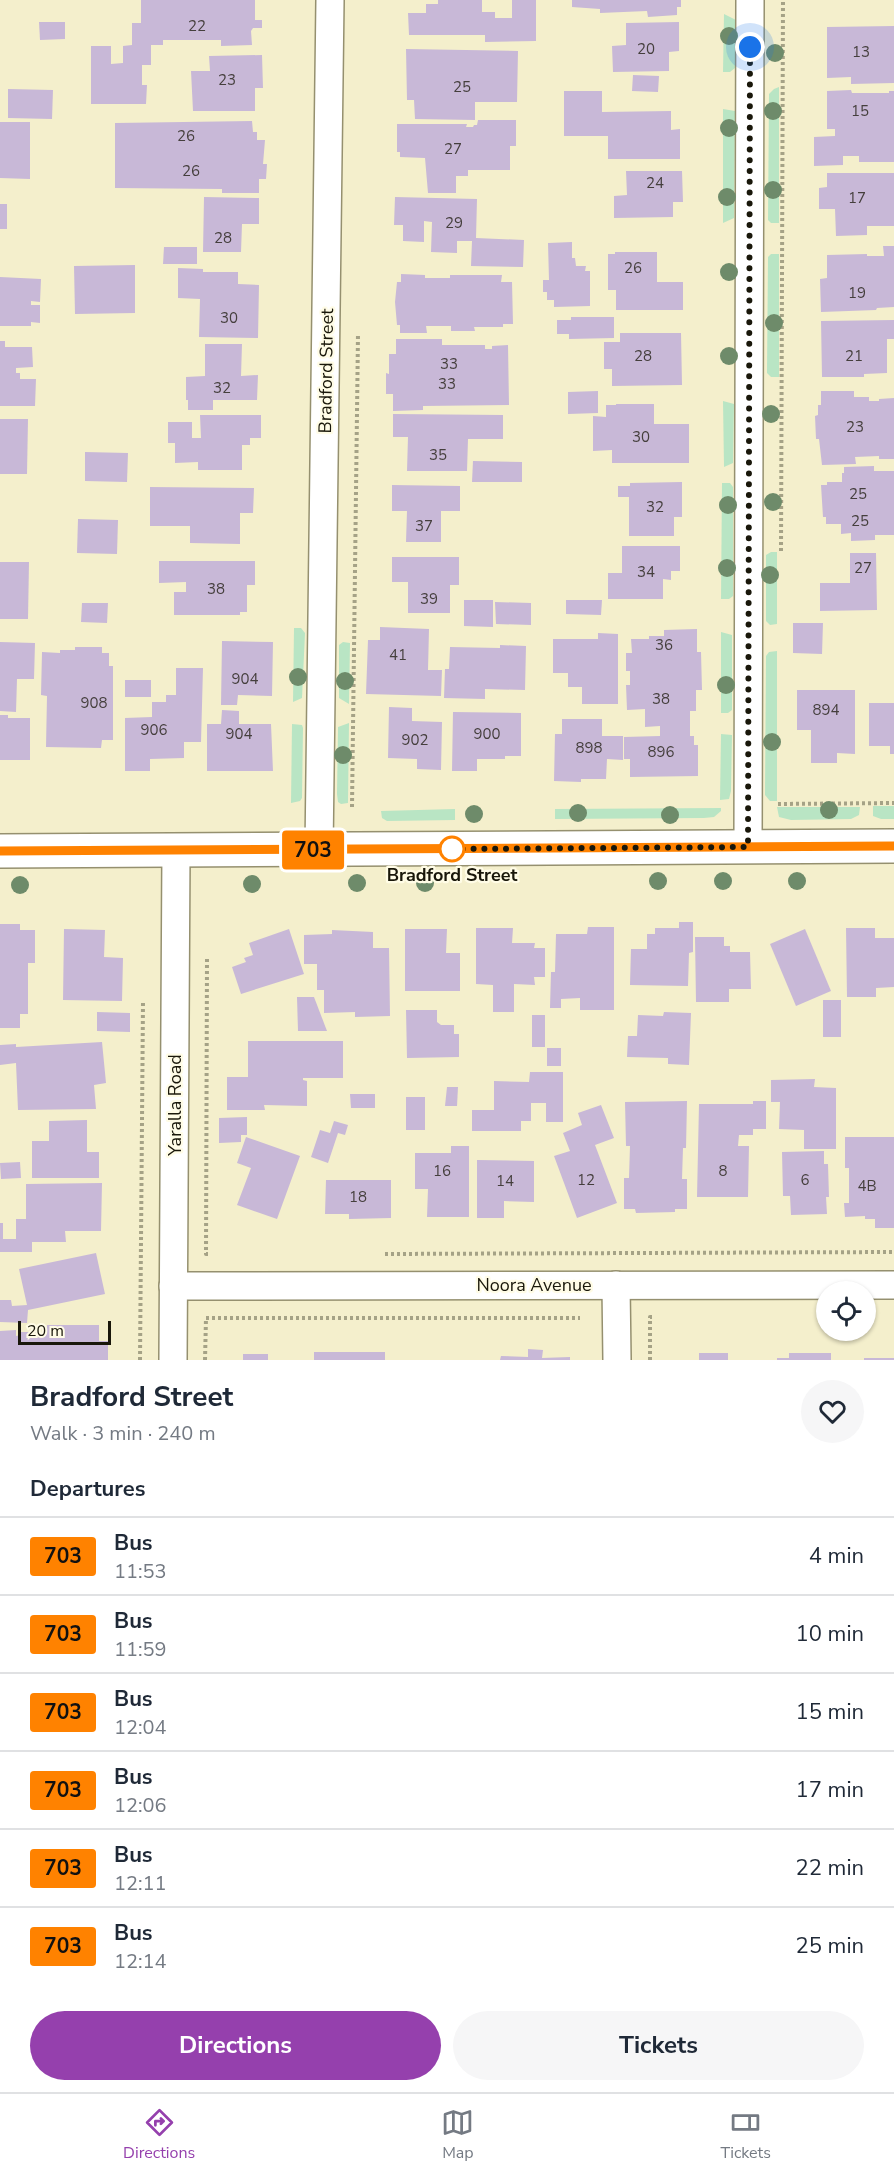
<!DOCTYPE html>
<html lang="en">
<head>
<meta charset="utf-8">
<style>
	:root { --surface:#fff; --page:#f6f6f7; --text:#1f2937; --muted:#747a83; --line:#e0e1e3; --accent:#9540ad }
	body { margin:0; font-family:"Nunito Sans",sans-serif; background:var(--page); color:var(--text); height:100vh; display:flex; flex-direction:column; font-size:22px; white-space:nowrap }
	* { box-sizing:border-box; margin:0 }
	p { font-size:20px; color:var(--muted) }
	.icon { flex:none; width:33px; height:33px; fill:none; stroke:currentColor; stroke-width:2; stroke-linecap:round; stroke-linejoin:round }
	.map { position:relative; height:1360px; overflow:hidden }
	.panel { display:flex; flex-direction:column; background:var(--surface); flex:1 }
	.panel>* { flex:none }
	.badge { padding:0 12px; border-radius:4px; font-size:21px; line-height:39px }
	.controls { position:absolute; left:816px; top:1281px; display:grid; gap:12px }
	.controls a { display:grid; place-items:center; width:60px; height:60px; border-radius:50%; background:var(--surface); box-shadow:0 2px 4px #0004; font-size:30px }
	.scale { position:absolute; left:18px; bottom:15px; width:93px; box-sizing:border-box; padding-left:6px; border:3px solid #19170a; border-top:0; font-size:16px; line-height:21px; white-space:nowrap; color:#19170a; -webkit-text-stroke:4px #fffce6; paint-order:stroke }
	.you { position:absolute; width:30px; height:30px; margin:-15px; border:4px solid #fff; border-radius:50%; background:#1a73e8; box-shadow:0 0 0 9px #1a73e833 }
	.map>.badge { position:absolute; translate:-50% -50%; box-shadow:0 0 0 3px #fff }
	h2 { padding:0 30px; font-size:22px; line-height:54px }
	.round { display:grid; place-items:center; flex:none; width:63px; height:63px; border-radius:32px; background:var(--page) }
	.overview { display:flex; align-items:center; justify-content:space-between; height:102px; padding:0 30px }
	h1 { font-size:28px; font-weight:700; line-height:45px }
	.button { display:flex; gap:12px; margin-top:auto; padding:12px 30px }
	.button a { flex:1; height:69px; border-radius:36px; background:var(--accent); color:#fff; font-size:24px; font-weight:700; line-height:69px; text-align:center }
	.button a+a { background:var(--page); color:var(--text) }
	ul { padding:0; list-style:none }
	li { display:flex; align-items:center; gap:18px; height:78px; padding:0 30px; border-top:2px solid var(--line) }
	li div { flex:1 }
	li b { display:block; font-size:22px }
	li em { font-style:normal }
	li .badge { min-width:66px; font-weight:700; text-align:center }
	.tabs { display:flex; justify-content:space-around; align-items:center; height:84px; border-top:2px solid var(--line); background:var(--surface); font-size:16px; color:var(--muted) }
	.tabs a { display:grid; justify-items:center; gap:3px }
	.tabs .current { color:var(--accent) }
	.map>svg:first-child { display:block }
	.green { fill:#b9e5c4 }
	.building { fill:#c8b8d7 }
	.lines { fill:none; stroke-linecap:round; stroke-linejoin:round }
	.minor-casing { stroke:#95906f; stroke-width:30 }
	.secondary-casing { stroke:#95906f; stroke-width:36 }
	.path { stroke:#a5a286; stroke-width:4; stroke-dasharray:3 3; stroke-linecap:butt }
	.minor { stroke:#fff; stroke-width:27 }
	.secondary { stroke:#fff; stroke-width:33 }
	.tree { fill:#6e8b6a }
	.line-casing { stroke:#fff; stroke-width:14 }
	.line { stroke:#ff8200; stroke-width:9 }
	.walk { stroke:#19170a; stroke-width:6; stroke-dasharray:0 10.8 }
	.stop-dot { fill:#fff; stroke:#ff8200; stroke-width:3 }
	.labels { text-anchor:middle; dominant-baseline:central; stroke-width:4.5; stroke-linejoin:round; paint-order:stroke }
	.number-label { font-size:15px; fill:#453f3d }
	.street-label { font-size:18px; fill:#19170a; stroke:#fffce6 }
	.stop-label { font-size:18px; font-weight:bold; fill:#19170a; stroke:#fffce6 }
</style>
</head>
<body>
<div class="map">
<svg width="894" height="1360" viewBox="0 0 894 1360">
	<rect width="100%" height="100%" fill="#f4efcc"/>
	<!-- green -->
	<g class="green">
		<polygon points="724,14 736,20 735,68 730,72 723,72"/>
		<polygon points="779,87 779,223 771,223 768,220 769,94 774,89"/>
		<polygon points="723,109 735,111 734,218 723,223"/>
		<polygon points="771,254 779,254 779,377 771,377 767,373 768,257"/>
		<polygon points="723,401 734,404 733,463 724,467"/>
		<polygon points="722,483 730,483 733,487 733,596 729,599 721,599"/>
		<polygon points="771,552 777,552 777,624 770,625 766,621 766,555"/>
		<polygon points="294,628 301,628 305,633 302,698 293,702"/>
		<polygon points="721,632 732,635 732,710 728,713 721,713"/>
		<polygon points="343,642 350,643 349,704 339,698 339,645"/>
		<polygon points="777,651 777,801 770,801 765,795 766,656 769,652"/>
		<polygon points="349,723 348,803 341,804 338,802 337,794 338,727"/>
		<polygon points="292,724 302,725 303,728 302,798 300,801 291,803"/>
		<polygon points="721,734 732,735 731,791 729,799 720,800"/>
		<polygon points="873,806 894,806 894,819 881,819 873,816"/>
		<polygon points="777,807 860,807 859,815 851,819 791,820 779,817"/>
		<polygon points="721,808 721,811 714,817 704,818 555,819 555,809"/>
		<polygon points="455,809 455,820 387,821 382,818 381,811"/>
	</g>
	<!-- building -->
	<g class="building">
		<polygon points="141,0 255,0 255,20 262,20 262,28 253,28 251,31 252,45 221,46 221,40 163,40 163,45 151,45 151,65 142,65 142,85 147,85 146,104 91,104 91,46 111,46 111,64 123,63 123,46 132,45 132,23 141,23"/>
		<polygon points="438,0 482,0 482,12 495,12 495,18 512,18 512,0 536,0 536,41 485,42 485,35 409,35 408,13 426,13 426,4 438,4"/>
		<polygon points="572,0 681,0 681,7 677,7 677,15 648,17 647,11 600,13 600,9 572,7"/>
		<polygon points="39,22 65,22 65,39 40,40"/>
		<polygon points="679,22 679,51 669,52 669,71 613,72 612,46 626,45 626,23"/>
		<polygon points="894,26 894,83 851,84 851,77 827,78 827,27"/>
		<polygon points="406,49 518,51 517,102 475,102 475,120 415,119 414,100 407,100"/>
		<polygon points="262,55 263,88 255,88 255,111 193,111 191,71 210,71 209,56"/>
		<polygon points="633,75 659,76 658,92 632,91"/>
		<polygon points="8,89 53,90 52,119 8,118"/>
		<polygon points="851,90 852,93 889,93 889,91 894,91 894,162 859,162 859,156 843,156 843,165 814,166 814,137 835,136 835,129 827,129 827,91"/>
		<polygon points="564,91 602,91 602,112 671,111 671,130 680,129 680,159 608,159 608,136 564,136"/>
		<polygon points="478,120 516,120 516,146 510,146 510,170 468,170 468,176 456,176 456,193 428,193 425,158 400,157 400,152 397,152 397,124 467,124 466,127 473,127 474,125 477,125"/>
		<polygon points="252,121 253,132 257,132 257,140 265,140 263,164 267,164 266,179 259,179 259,193 222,193 222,189 115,188 115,123"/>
		<polygon points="0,122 30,122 30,179 0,178"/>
		<polygon points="626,171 682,171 683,202 673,202 673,217 614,218 614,196 627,195"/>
		<polygon points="827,173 894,173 894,226 867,226 867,235 836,236 835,209 819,209 819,188 827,187"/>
		<polygon points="204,197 259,198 259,224 242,224 241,252 203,252"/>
		<polygon points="395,197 477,199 476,238 524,240 523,267 471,266 472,241 457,241 457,253 431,252 432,222 424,221 424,242 403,241 403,225 394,225"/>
		<rect x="0" y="204" width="7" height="25"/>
		<polygon points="572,242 572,258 575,258 576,266 586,266 585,271 590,271 590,306 554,307 554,300 547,300 547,292 543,292 543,280 549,280 548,243"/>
		<polygon points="883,246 894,246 894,307 877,308 876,310 821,312 820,279 827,278 827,255 867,254 867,256 884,256"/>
		<polygon points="164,247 197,247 197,264 163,264"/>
		<polygon points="615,252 657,252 657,282 683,282 683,310 616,310 616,290 608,290 608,254 615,254"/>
		<polygon points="135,265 135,313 75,314 74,266"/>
		<polygon points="178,268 203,269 203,272 238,272 238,284 259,285 258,338 199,337 200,299 178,298"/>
		<polygon points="401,274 425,275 425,278 450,278 450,275 502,275 501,282 512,282 513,324 503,324 503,327 474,327 475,331 451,331 451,326 426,326 427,333 400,333 400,325 397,325 395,302 397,282 401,282"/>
		<polygon points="0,277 41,279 40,302 31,301 31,305 40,305 40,323 31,322 31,326 0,326"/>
		<polygon points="571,317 614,317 614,338 569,339 569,334 557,334 557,320 571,320"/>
		<polygon points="894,320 894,339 887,339 887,373 864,374 864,377 822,377 821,321"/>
		<polygon points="620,333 681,333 682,385 612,386 612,369 604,369 604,342 620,342"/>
		<polygon points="396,339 442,339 442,345 485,345 485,349 492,349 492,346 508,345 509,405 423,406 423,410 393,411 393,394 386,394 386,373 389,374 389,354 396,354"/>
		<polygon points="0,341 5,341 5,347 32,347 33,367 16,368 16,373 20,373 20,379 36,379 35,406 0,406"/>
		<polygon points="205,344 242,344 241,376 258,375 257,400 213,400 213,410 188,410 188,400 186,400 186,377 205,376"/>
		<polygon points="598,391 598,413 568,414 568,392"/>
		<polygon points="821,391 854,391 854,397 869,397 869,401 879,401 879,399 894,398 894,459 879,459 879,456 855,457 856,464 822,465 819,439 816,439 815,416 818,415 818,405 821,405"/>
		<polygon points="616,404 654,404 654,424 689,424 689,463 612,463 612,450 593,451 593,416 606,417 606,405 616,405"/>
		<polygon points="393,414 503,415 503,439 468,439 467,471 407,471 408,437 393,437"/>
		<polygon points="200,415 261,415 261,438 250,438 250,445 242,445 242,470 198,470 198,462 175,463 175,443 168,443 168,422 192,422 192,438 201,438"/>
		<polygon points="0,419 28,419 27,474 0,474"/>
		<polygon points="85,452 128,453 127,482 85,481"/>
		<polygon points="473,461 522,462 522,482 472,482"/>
		<polygon points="874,466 874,471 894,471 894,535 875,535 875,540 851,541 851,533 841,534 841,524 826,524 826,517 823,517 821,485 827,485 827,482 842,482 842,473 844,473 844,467"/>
		<polygon points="682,482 682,517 674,517 674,536 629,536 629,497 618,497 618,486 630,486 630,483"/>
		<polygon points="392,485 460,486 460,511 441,511 441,542 406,542 407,511 392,511"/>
		<polygon points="150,487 254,488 253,513 240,513 240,544 190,543 190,526 150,526"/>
		<polygon points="78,519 118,520 117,554 77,553"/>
		<polygon points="622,546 680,546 680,571 671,571 671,580 663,579 663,599 608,599 608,573 622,573"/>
		<polygon points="850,553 876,553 877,610 820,611 820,583 850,583"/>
		<polygon points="392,557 459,557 459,585 450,585 450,613 408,613 408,582 392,582"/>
		<polygon points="159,561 255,561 255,585 247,585 247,612 240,612 240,615 174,615 174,592 186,592 186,582 159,583"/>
		<polygon points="0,562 29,562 28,619 0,619"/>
		<polygon points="464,600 493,600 493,627 464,626"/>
		<polygon points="566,600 602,600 601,615 566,614"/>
		<polygon points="495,602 531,603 531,625 496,624"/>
		<polygon points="82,603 108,603 107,623 81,622"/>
		<polygon points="793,623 823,623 822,654 793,653"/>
		<polygon points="380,627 429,629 428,670 442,670 441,696 366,694 368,640 380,640"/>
		<polygon points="697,629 697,652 701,652 702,690 696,690 696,711 690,711 690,736 694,736 694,745 698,745 698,776 630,777 630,759 624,759 624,737 660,736 660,726 645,727 645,709 627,710 626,685 630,685 630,671 626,671 626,653 632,653 631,639 649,639 649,636 664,636 664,630"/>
		<polygon points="598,633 618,634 618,704 582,704 582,687 568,687 568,673 553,673 553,639 598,639"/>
		<polygon points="222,641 273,642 272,696 238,695 237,705 221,705"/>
		<polygon points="0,642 35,643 34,679 17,679 16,712 0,711"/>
		<polygon points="500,645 526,646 525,690 485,689 485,699 444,698 445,669 449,669 450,647 500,648"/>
		<polygon points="75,647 102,647 102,653 109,653 109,666 113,666 113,740 102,740 101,748 46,747 47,696 41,695 42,652 60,653 60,650 75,650"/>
		<polygon points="176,668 203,668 201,742 184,742 184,758 150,759 150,771 125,771 125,718 152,717 152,702 166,702 166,695 176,695"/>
		<rect x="125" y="680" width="26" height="17"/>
		<polygon points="797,690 855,690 855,754 837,753 837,763 811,763 811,730 797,730"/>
		<polygon points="869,703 894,703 894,754 890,754 890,746 869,746"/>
		<polygon points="389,707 412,708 412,721 442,722 441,770 417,769 417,759 388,758"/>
		<polygon points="222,710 239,711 239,724 271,724 273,771 207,771 207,724 221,724"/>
		<polygon points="453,712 521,713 521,756 505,756 505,759 477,759 477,771 452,771"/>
		<polygon points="0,715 8,715 8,718 30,718 30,760 0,760"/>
		<polygon points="562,719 602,719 602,736 623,736 623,760 607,759 606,779 581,779 581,782 554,781 555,734 562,734"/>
		<polygon points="679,922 693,922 693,952 689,953 688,986 630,985 631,949 647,949 647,934 655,934 655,928 679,928"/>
		<polygon points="0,924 20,924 20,930 35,930 35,963 28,963 28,1014 20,1014 20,1028 0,1028"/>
		<polygon points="588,927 614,927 614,1010 580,1010 580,998 561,999 561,1008 550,1008 551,972 555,972 556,934 587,934"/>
		<polygon points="476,928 513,928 512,943 535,943 534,948 545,948 545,977 534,977 535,985 514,984 514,1012 493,1012 493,985 476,984"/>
		<polygon points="846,928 875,928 875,938 894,938 894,987 876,988 876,997 847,997"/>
		<polygon points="64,929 105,930 104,957 123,958 122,1001 63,1000"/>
		<polygon points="289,929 304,974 241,994 232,967 246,962 244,958 253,955 249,943"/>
		<polygon points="405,929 447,929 446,953 460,953 460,991 405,991"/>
		<polygon points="805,929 831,991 796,1006 770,944"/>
		<polygon points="332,930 373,932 373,948 389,948 390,1016 355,1017 355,1012 324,1013 324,990 317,990 317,964 304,964 304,935 332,934"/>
		<polygon points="695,937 724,937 724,946 730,946 730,952 750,952 751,989 729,989 729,1002 696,1002"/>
		<polygon points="297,997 314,997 327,1031 298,1031"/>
		<rect x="823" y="1000" width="18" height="37"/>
		<polygon points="406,1010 437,1010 437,1022 441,1025 454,1025 454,1034 459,1034 459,1057 407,1058"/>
		<polygon points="97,1012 130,1013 130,1032 97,1031"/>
		<polygon points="664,1012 691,1013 689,1065 668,1064 668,1058 627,1057 628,1036 637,1036 638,1015 663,1016"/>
		<rect x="532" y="1015" width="13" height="32"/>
		<polygon points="248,1041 343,1041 343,1078 303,1078 303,1080 307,1081 307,1106 264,1105 265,1110 227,1110 227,1077 248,1077"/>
		<polygon points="102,1042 106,1083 94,1085 96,1109 18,1110 16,1063 0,1065 0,1045 16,1044 16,1047"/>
		<rect x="547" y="1048" width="14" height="18"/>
		<polygon points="530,1072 563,1072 563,1122 546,1122 546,1103 531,1103 531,1121 521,1121 521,1131 472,1131 472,1110 494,1110 494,1081 529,1082"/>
		<polygon points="815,1079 814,1087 836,1088 836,1149 804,1149 804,1130 779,1129 780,1102 771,1102 771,1080"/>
		<polygon points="447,1087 458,1087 457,1106 445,1106"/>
		<polygon points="350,1094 375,1094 375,1108 351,1108"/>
		<rect x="406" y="1097" width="19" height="33"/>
		<polygon points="687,1101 686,1148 683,1148 682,1179 687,1179 687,1209 675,1209 675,1212 636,1213 635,1209 624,1209 624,1178 629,1178 630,1146 626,1146 625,1102"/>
		<polygon points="753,1101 766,1101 766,1129 753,1129 753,1135 739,1135 738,1146 749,1146 748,1197 697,1197 699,1104 753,1104"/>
		<polygon points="601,1105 614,1138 595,1145 617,1203 577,1218 554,1156 570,1151 563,1133 582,1125 578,1113"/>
		<polygon points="247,1117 247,1135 241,1135 241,1142 219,1143 219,1118"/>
		<polygon points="87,1120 87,1152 99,1152 99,1178 32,1178 32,1141 49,1141 49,1121"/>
		<polygon points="334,1121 348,1125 345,1135 338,1133 328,1163 311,1157 320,1130 330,1133"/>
		<polygon points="246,1137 300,1156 277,1219 237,1205 251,1168 237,1163"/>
		<polygon points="845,1137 894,1137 894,1228 875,1228 875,1219 865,1219 865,1216 845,1217 844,1203 849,1203 849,1168 845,1168"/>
		<polygon points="451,1146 469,1146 469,1217 427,1217 428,1189 415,1189 415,1153 451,1153"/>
		<polygon points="824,1151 824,1164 828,1164 829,1197 826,1197 827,1214 791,1215 790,1196 783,1196 782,1152"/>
		<polygon points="477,1160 534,1161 534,1202 504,1201 504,1218 477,1218"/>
		<polygon points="20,1162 21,1178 1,1179 0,1163"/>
		<polygon points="326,1180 391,1180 391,1218 349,1219 349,1214 325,1214"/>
		<polygon points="102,1183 101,1231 65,1231 66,1242 32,1242 32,1252 0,1252 0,1223 3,1223 3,1239 16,1239 16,1219 26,1219 26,1184"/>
		<polygon points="96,1253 105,1294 28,1310 27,1323 0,1322 0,1300 11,1300 12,1306 27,1305 19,1269"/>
		<polygon points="47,1325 99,1325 99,1341 108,1341 108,1360 0,1360 0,1331 16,1330 16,1336 21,1335 21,1332 37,1332 37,1335 47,1334"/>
		<polygon points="528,1349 543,1350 542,1358 570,1357 570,1360 500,1360 501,1356 528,1357"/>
		<rect x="314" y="1352" width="71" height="8"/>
		<rect x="699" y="1353" width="29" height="7"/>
		<polygon points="789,1353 831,1353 831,1360 777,1360 777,1358 789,1358"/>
		<rect x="243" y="1354" width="25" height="6"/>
		<rect x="864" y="1358" width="30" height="2"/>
	</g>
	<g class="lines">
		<!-- minor casing -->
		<g class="minor-casing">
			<g id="minor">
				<polyline points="748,847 750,0"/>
				<polyline points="319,850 330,0"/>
				<polyline points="616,1285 617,1360"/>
				<polyline points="173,1286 894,1285"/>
				<polyline points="173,1360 176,851"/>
			</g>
		</g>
		<!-- secondary casing -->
		<g class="secondary-casing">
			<polyline id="secondary" points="0,851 894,846"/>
		</g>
		<!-- path -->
		<g class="path">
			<polyline points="781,551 783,0"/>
			<polyline points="778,804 894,803"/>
			<polyline points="352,807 358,334"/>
			<polyline points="207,959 206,1254 209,1254"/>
			<polyline points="385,1254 894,1252"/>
			<polyline points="206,1318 580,1318"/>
			<polyline points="140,1360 143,1002"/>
			<polyline points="205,1360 206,1318"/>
			<polyline points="650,1360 650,1317 654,1317"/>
		</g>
		<!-- minor -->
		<use href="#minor" class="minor"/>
		<!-- secondary -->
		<use href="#secondary" class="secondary"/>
	</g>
	<!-- trees -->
	<g class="tree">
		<circle cx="729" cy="36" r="9"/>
		<circle cx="775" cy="53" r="9"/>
		<circle cx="773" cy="111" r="9"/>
		<circle cx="729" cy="128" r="9"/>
		<circle cx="773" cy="190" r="9"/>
		<circle cx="727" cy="197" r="9"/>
		<circle cx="729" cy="272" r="9"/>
		<circle cx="774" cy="323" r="9"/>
		<circle cx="729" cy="356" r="9"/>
		<circle cx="771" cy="414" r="9"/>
		<circle cx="773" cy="502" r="9"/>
		<circle cx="728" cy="505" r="9"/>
		<circle cx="727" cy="568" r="9"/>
		<circle cx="770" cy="575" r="9"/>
		<circle cx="298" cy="677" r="9"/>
		<circle cx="345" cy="681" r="9"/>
		<circle cx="726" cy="685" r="9"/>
		<circle cx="772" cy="742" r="9"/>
		<circle cx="343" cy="755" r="9"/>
		<circle cx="829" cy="810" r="9"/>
		<circle cx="578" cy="813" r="9"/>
		<circle cx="474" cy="814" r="9"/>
		<circle cx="670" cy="815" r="9"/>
		<circle cx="658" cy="881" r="9"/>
		<circle cx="723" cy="881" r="9"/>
		<circle cx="797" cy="881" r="9"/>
		<circle cx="357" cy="883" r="9"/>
		<circle cx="425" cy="883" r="9"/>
		<circle cx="252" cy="884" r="9"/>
		<circle cx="20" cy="885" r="9"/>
	</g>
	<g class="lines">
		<!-- line casing -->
		<g class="line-casing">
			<polyline id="line" points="0,851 894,846"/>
		</g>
		<!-- line -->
		<use href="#line" class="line"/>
		<!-- walk -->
		<polyline class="walk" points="452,849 748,847 750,47"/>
	</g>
	<!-- markers -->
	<circle class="stop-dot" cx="452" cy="849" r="12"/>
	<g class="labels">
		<!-- number labels -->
		<g class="number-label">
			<text x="197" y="26">22</text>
			<text x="646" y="49">20</text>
			<text x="861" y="52">13</text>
			<text x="227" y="80">23</text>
			<text x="462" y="87">25</text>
			<text x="860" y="111">15</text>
			<text x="186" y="136">26</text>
			<text x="453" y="149">27</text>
			<text x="191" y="171">26</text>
			<text x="655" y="183">24</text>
			<text x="857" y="198">17</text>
			<text x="454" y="223">29</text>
			<text x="223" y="238">28</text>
			<text x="633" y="268">26</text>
			<text x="857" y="293">19</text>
			<text x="229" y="318">30</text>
			<text x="643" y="356">28</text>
			<text x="854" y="356">21</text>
			<text x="449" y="364">33</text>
			<text x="447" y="384">33</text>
			<text x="222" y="388">32</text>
			<text x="855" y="427">23</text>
			<text x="641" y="437">30</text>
			<text x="438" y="455">35</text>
			<text x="858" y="494">25</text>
			<text x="655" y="507">32</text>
			<text x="860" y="521">25</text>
			<text x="424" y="526">37</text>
			<text x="863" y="568">27</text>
			<text x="646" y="572">34</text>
			<text x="216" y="589">38</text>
			<text x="429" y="599">39</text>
			<text x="664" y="645">36</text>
			<text x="398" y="655">41</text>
			<text x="245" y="679">904</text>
			<text x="661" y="699">38</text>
			<text x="94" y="703">908</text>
			<text x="826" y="710">894</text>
			<text x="154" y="730">906</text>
			<text x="239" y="734">904</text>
			<text x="487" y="734">900</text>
			<text x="415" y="740">902</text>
			<text x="589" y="748">898</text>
			<text x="661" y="752">896</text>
			<text x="442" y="1171">16</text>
			<text x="723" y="1171">8</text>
			<text x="586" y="1180">12</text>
			<text x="805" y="1180">6</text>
			<text x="505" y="1181">14</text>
			<text x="867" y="1186">4B</text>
			<text x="358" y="1197">18</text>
		</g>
		<!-- street labels -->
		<g class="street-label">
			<text transform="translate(326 371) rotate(-89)">Bradford Street</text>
			<text transform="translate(175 1105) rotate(-90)">Yaralla Road</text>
			<text x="534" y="1285">Noora Avenue</text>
		</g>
		<!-- stop labels -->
		<g class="stop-label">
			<text x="452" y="875">Bradford Street</text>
		</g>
	</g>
</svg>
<div class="controls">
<a><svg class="icon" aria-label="locate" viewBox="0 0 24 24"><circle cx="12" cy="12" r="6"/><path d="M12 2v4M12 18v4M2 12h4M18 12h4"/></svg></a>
</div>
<div class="scale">20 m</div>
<div class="you" style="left:750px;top:47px"></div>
<b class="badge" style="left:313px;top:850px;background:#ff8200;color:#111">703</b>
</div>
<section class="panel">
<div class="overview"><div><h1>Bradford Street</h1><p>Walk · 3 min · 240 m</p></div><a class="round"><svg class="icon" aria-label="heart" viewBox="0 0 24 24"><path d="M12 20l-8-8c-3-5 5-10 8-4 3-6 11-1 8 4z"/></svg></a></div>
<h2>Departures</h2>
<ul>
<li><span class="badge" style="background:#ff8200;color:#111">703</span><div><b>Bus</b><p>11:53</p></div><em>4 min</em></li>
<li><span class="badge" style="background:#ff8200;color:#111">703</span><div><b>Bus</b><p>11:59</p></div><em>10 min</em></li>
<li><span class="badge" style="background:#ff8200;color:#111">703</span><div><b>Bus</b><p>12:04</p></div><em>15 min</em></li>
<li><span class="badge" style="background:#ff8200;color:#111">703</span><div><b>Bus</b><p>12:06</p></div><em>17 min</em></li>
<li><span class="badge" style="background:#ff8200;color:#111">703</span><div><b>Bus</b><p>12:11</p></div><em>22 min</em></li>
<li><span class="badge" style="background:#ff8200;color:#111">703</span><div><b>Bus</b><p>12:14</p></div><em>25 min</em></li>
</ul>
<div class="button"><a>Directions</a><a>Tickets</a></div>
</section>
<nav class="tabs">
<a class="current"><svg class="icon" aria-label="directions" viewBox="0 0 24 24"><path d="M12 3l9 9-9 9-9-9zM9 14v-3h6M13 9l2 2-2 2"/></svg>Directions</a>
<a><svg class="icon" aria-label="map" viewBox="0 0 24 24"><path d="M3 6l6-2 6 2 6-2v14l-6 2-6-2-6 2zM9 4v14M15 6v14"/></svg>Map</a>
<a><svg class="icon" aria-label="tickets" viewBox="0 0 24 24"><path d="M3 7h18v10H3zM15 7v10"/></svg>Tickets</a>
</nav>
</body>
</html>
